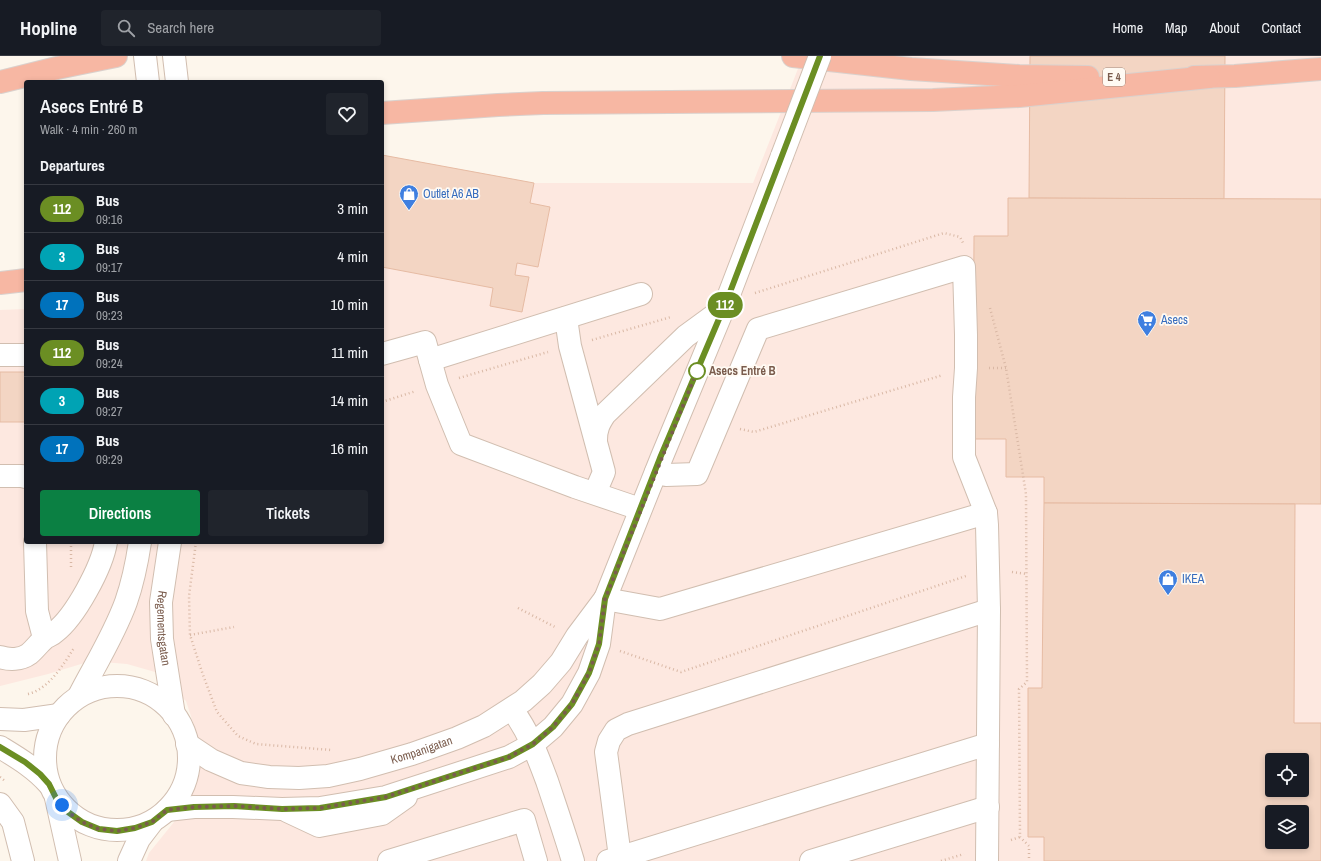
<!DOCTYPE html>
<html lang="en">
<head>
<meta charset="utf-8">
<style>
	:root { --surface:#171b24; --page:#20242c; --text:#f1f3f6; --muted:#9ea1a6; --line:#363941; --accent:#0b8043 }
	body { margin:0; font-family:"Archivo Narrow",sans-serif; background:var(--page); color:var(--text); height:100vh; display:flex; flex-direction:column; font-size:15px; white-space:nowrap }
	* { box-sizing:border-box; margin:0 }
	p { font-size:13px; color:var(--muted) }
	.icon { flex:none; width:22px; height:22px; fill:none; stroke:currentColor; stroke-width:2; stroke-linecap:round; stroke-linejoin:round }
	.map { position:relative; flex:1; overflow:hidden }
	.drawer { position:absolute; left:24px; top:24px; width:360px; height:464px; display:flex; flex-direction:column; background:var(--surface); border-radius:4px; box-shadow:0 2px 6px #0003 }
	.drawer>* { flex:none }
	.badge { padding:0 8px; border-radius:13px; font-size:14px; line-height:26px }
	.fabs { position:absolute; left:1265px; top:697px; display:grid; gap:8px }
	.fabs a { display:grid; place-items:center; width:44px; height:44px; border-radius:4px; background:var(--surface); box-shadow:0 2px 6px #0003; font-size:20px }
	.you { position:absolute; width:20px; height:20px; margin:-10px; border:3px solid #fff; border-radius:50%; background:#1a73e8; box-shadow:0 0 0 6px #1a73e833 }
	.map>.badge { position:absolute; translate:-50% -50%; box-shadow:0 0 0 2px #fff }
	h2 { padding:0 16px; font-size:15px; line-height:36px }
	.round { display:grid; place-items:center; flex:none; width:42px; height:42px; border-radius:4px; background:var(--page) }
	.overview { display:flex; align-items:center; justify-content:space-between; height:68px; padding:0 16px }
	h1 { font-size:19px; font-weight:600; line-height:30px }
	.primary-button { display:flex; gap:8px; margin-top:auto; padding:8px 16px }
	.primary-button a { flex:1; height:46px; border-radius:4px; background:var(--accent); color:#fff; font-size:16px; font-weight:600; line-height:46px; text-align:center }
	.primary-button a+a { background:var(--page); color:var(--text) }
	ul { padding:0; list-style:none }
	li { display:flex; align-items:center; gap:12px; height:48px; padding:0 16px; border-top:1px solid var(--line) }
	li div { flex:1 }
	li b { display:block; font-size:15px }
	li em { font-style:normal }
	li .badge { min-width:44px; font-weight:700; text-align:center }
	header { display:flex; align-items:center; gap:24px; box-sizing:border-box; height:56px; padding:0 20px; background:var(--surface); border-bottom:1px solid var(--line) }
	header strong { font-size:19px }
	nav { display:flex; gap:22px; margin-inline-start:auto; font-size:14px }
	.search { width:280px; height:36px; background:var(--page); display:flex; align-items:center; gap:10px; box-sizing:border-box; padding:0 14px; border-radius:4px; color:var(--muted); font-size:15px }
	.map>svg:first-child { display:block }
	.commercial { fill:#fde8e0; fill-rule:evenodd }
	.building { fill:#f3d5c3; stroke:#e6bba3; fill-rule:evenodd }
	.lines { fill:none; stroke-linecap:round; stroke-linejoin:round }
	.minor-casing { stroke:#d1beb0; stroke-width:24 }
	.highway-casing { stroke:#dad1cd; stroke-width:24 }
	.path { stroke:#d9b8a5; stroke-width:2.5; stroke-dasharray:1 3; stroke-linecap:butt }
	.minor { stroke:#fff; stroke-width:22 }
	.highway { stroke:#f7b7a3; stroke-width:22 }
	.minor-bridge-casing { stroke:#d1beb0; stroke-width:24; stroke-linecap:butt }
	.minor-bridge { stroke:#fff; stroke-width:22 }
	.line-casing { stroke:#fff; stroke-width:9 }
	.line { stroke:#6b8e23; stroke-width:6 }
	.walk { stroke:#7a5c4d; stroke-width:4; stroke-dasharray:0 7.2 }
	.stop-dot { fill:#fff; stroke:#6b8e23; stroke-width:2 }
	.labels { text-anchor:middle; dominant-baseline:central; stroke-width:3.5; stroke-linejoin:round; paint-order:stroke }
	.shield { fill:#fffaf3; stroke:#a28b7f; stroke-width:1 }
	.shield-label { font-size:11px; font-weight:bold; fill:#7a5c4d }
	.shop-label { font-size:12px; fill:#366cbe; stroke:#fffaf3; text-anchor:start }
	.stop-label { font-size:12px; font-weight:bold; fill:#7a5c4d; stroke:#fffaf3; text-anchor:start }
	.street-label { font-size:12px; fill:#7a5c4d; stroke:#fffaf3 }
</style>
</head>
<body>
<header>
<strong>Hopline</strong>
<div class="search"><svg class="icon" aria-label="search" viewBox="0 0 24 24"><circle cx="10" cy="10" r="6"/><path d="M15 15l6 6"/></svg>Search here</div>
<nav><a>Home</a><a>Map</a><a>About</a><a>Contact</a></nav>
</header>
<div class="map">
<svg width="1321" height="805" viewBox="0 0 1321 805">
	<rect width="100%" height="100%" fill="#fdf6ec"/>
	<!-- commercial -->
	<path class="commercial" d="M803 0H1321V805H146L149 797 174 766 196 725 199 685 186 645 155 616 127 608 91 605 48 618 0 630V254L26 253V486H382V99L534 127H753ZM1272 704H1302V734H1272ZM1272 756H1302V786H1272Z"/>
	<!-- building -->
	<g class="building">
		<polygon points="1030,0 1225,0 1224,143 1029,142"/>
		<polygon points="382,99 534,127 530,147 550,151 538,211 517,207 515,219 529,221 522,256 490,250 493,232 382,211"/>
		<polygon points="1008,142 1321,143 1321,448 1044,447 1044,421 1006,421 1006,383 973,383 974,180 1008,180"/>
		<rect x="0" y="316" width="26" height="50"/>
		<path d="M1044 447 1295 448 1294 667H1321V805H1044V781H1028V632H1042ZM1272 704H1302V734H1272ZM1272 756H1302V786H1272Z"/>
	</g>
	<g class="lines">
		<!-- minor casing -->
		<g class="minor-casing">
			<g id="minor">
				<polyline points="145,0 148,26"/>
				<polyline points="174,0 177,26"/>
				<polyline points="566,262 570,290 604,416 595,437"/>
				<polyline points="382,298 425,286 437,329 461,388 575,431 640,453"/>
				<polyline points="0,299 26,299"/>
				<polyline points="430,304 641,238"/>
				<path d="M596 384C596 373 599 367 605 358L686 280 723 253"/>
				<polyline points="656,416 666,419 697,418 758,273 964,211 966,279 966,312 964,341 964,401 986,457 987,469 989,554 987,805"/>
				<polyline points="0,420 22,420 26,421"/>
				<polyline points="35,486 37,555 44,582"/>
				<path id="s1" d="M170 486 161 546 162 583 174 659"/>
				<polyline points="605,543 660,553 986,457"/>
				<path d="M0 601C9 604 21 604 29 598 35 593 39 587 45 582 48 580 52 579 55 576 75 561 102 511 106 486"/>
				<circle cx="117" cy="702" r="72"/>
				<path d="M79 640C95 609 114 579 126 546 133 526 137 506 140 486"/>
				<path d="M512 653C529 677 537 698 547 725 556 752 565 778 573 805"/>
				<polyline points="0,663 24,664 59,659"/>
				<path id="s2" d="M187 688 211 704 241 717 269 721 299 722 328 720 360 713 412 698 457 682 484 670 523 645 542 628 561 606 577 580 604 544"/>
				<path d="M0 691C18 702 35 712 49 728"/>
				<polyline points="56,742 70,805"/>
				<polyline points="0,748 13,766 23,805"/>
				<polyline points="167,754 194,751 233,751 282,753 320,752 386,741 509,701 533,688 553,671 572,648 589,617 599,588 605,543 661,403 727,244 782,100"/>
				<polyline points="287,755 319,770 382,758 406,741"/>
				<polyline points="620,801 606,696 609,685 616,674 628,668 989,554"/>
				<polyline points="129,805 139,783 152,766"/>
				<polyline points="389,805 524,764 536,805"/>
				<polyline points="608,805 988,688"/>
				<polyline points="811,805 988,751"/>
			</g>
		</g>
		<!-- highway casing -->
		<g class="highway-casing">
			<g id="highway">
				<polyline points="793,0 911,13 1019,20 1088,21"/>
				<polyline points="1194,21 1235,20 1321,13"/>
				<polyline points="0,26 57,12 116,0"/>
				<polyline points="382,57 498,49 543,47 933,44 1019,40 1209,21"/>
				<polyline points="0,227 26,224"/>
			</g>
		</g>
		<!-- path -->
		<g class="path">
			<polyline points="755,237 944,177 960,181 964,189"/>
			<polyline points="990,252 1006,312 1026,438 1027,626 1019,633 1020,781 1029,790 1029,805"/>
			<polyline points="592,284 671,261"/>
			<polyline points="989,312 1006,312"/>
			<polyline points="459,322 548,296"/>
			<polyline points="382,346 416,335"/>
			<polyline points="740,373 754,376 943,319"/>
			<polyline points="71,486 71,512"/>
			<polyline points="196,486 189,540 190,579 203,619 217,656 238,680 256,688 331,694"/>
			<polyline points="1012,516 1027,518"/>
			<polyline points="518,552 555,571"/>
			<polyline points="190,579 234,571"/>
			<polyline points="620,595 681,616 966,520"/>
			<path d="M28 638C49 633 63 609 74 592"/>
			<polyline points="0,721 5,725"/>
			<polyline points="1011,784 1020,781"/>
			<polyline points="941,805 964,798"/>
		</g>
		<!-- minor -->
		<use href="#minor" class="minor"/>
		<!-- highway -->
		<use href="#highway" class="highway"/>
		<!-- minor-bridge casing -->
		<g class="minor-bridge-casing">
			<polyline id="minor-bridge" points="782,100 820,0"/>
		</g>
		<!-- minor-bridge -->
		<use href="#minor-bridge" class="minor-bridge"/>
	</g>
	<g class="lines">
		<!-- line casing -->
		<g class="line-casing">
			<polyline id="line" points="0,691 25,706 40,718 49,728 56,742 68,756 82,766 99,773 117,775 135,772 152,766 167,754 194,751 234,750 282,753 320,752 386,741 509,701 533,688 553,671 572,648 589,617 599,588 605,543 660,402 727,244 820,0"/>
		</g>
		<!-- line -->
		<use href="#line" class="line"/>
		<!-- walk -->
		<polyline class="walk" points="62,749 68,756 82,766 99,773 117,775 135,772 152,766 167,754 194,751 234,750 282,753 320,752 386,741 509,701 533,688 553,671 572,648 589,617 599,588 605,543 697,315"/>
	</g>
	<!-- icons -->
	<defs>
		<g id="shop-pin" transform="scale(1)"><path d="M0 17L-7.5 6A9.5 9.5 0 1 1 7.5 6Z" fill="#3f7fe0" stroke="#fffaf3"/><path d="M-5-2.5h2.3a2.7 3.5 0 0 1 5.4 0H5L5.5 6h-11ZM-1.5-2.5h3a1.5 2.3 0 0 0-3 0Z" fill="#fff"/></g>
		<g id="supermarket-pin" transform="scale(1)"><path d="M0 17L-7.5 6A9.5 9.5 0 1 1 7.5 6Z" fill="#3f7fe0" stroke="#fffaf3"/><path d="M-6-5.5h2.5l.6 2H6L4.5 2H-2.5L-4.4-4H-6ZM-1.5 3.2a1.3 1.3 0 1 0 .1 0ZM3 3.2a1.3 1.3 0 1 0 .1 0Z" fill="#fff"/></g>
	</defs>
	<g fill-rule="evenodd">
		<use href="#shop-pin" x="409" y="138"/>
		<use href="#supermarket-pin" x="1147" y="264"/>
		<use href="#shop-pin" x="1168" y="523"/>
	</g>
	<!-- markers -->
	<circle class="stop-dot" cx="697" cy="315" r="8"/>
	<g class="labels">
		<!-- shield labels -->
		<rect class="shield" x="1103" y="12" width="22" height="18" rx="3"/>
		<g class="shield-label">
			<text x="1114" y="21">E 4</text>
		</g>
		<!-- shop labels -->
		<g class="shop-label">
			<text x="423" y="138">Outlet A6 AB</text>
			<text x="1161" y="264">Asecs</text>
			<text x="1182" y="523">IKEA</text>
		</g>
		<!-- stop labels -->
		<g class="stop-label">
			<text x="709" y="315">Asecs Entré B</text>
		</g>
		<!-- street labels -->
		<g class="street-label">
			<text stroke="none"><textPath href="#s1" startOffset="87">Regementsgatan</textPath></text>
			<text stroke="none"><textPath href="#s2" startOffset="246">Kompanigatan</textPath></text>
		</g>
	</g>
</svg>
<div class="fabs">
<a><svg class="icon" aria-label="locate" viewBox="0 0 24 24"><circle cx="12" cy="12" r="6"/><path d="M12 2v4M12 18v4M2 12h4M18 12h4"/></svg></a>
<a><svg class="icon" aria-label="layers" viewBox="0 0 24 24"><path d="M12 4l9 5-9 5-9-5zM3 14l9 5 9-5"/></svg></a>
</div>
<div class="you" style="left:62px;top:749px"></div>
<b class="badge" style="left:725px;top:249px;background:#6b8e23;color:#fff">112</b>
<section class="drawer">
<div class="overview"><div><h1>Asecs Entré B</h1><p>Walk · 4 min · 260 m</p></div><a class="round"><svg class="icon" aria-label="heart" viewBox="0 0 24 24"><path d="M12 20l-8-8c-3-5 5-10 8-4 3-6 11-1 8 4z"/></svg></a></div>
<h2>Departures</h2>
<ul>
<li><span class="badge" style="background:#6b8e23;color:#fff">112</span><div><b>Bus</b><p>09:16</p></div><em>3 min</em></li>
<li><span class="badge" style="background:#00a3b4;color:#fff">3</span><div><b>Bus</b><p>09:17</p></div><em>4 min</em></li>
<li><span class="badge" style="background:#0072bc;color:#fff">17</span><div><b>Bus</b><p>09:23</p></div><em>10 min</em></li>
<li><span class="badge" style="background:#6b8e23;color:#fff">112</span><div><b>Bus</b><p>09:24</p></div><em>11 min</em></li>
<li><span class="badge" style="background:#00a3b4;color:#fff">3</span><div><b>Bus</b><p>09:27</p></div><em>14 min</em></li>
<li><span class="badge" style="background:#0072bc;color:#fff">17</span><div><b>Bus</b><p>09:29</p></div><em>16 min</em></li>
</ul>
<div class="primary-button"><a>Directions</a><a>Tickets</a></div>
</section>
</div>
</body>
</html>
